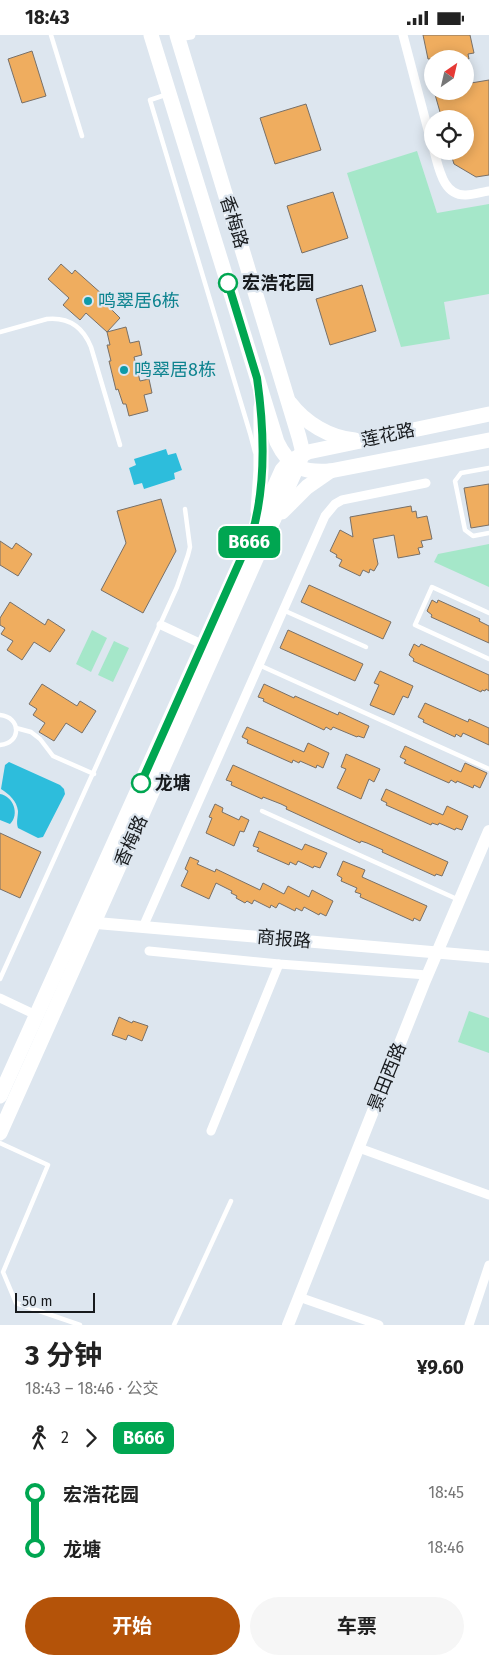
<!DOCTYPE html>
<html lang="zh">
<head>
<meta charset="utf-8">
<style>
	:root { --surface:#fff; --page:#f6f6f6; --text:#222; --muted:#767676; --accent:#b45309 }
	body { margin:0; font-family:"Fira Sans","Noto Sans SC",sans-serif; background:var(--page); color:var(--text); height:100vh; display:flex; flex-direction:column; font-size:19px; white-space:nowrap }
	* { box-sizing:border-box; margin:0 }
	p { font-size:16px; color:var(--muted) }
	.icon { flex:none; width:28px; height:28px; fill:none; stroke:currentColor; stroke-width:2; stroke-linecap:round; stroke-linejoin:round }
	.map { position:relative; height:1290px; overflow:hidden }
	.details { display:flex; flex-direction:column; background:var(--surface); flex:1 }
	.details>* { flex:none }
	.badge { padding:0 10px; border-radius:8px; font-size:18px; line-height:32px }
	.needle { width:32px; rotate:34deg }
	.fabs { position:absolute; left:424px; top:15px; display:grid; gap:10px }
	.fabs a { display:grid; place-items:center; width:50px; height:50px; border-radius:50%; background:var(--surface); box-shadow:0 2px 12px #0003; font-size:25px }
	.scale { position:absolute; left:15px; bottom:12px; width:80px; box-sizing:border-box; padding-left:5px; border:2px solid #171a1d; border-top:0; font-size:14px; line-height:18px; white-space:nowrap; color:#171a1d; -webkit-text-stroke:4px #dde6ef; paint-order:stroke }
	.map>.badge { position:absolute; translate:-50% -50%; box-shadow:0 0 0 2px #fff }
	.legs { display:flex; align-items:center; gap:8px; height:55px; padding:0 25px; font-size:16px }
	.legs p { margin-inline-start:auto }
	.head { display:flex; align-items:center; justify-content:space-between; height:85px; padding:0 25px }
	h1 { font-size:28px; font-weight:700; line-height:38px }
	.action { display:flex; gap:10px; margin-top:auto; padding:10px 25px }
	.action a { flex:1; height:58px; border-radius:30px; background:var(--accent); color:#fff; font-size:20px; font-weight:700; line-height:58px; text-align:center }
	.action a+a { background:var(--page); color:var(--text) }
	ul { padding:0 25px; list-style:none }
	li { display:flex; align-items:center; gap:18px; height:55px; font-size:19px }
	li i { display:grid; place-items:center; width:8px; height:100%; margin:0 6px; background:currentColor }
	li i::after { content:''; width:12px; height:12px; margin:-6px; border:4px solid; border-radius:50%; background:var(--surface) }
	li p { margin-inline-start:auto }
	li:first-child i { background:linear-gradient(#0000 50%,currentColor 0) }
	li:last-child i { background:linear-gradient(currentColor 50%,#0000 0) }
	.status { display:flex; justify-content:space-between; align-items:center; height:35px; padding:0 25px; background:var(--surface); direction:ltr }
	.status svg { height:14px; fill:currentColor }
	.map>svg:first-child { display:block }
	.green { fill:#a5e7c9 }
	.water { fill:#2dbddc }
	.building { fill:#efad5f; stroke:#787068 }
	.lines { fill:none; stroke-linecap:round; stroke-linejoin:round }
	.lane { stroke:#fff; stroke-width:4.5 }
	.street { stroke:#fff; stroke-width:9 }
	.secondary { stroke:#fff; stroke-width:12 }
	.primary { stroke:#fff; stroke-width:15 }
	.line-1-casing { stroke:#fff; stroke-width:11 }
	.line-1 { stroke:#00a651; stroke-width:8 }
	.stop-1-dot { fill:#fff; stroke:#00a651; stroke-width:2.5 }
	.culture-dot { fill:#0f9aa8; stroke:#dde6ef; stroke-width:2 }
	.labels { text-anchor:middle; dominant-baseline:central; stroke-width:4.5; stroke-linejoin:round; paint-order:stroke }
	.street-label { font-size:18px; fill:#171a1d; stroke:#dde6ef }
	.stop-label { font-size:18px; font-weight:bold; fill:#171a1d; stroke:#dde6ef; text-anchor:start }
	.culture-label { font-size:18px; fill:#0d838f; stroke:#dde6ef; text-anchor:start }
</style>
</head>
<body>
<div class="status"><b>18:43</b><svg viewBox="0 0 49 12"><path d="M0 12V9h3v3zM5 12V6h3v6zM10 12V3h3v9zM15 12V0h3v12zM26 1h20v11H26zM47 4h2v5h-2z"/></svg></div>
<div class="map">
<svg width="489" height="1290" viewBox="0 0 489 1290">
	<rect width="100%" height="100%" fill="#dde6ef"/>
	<!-- green -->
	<g class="green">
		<polygon points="417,116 437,178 489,169 489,259 444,267 450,304 401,312 347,138"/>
		<polygon points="489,509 489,552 434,527 438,519"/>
		<polygon points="92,595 107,603 91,637 76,629"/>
		<polygon points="114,606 129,613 113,647 98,640"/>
		<polygon points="469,976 489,983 489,1018 458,1007"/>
	</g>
	<!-- water -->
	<g class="water">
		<polygon points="166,414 168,420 176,418 182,435 174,438 175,444 144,454 142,448 134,450 129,433 136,430 134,424"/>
		<path d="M9 727 60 750 64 754 65 759 43 802 38 803 18 793C16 787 18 782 18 776 17 766 9 759 1 754L5 730Z"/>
		<path d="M0 759C13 761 20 779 10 789L0 785Z"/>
	</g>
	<!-- building -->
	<g class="building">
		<polygon points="423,0 470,0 474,18 468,19 469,24 428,24"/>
		<polygon points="32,16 46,61 22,68 8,24"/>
		<polygon points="489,45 489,140 476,142 454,129 450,116 465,116 465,84 442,84 434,56 465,56 465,49"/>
		<polygon points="306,69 321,115 275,129 260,83"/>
		<polygon points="333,157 348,203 302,218 287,171"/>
		<polygon points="61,229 72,239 75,235 112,268 109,272 120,283 107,297 86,278 80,285 63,270 69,263 48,244"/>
		<polygon points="362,250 376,296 330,310 316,264"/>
		<polygon points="126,292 130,308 139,306 142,320 134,322 140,346 149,344 152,358 144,360 148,376 129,381 126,369 123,369 118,354 116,355 109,326 111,326 107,310 110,310 107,297"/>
		<polygon points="489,449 489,490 471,493 464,453"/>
		<polygon points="161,464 176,516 143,578 101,555 126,508 117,476"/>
		<polygon points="411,471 412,477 416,476 417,483 427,481 432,504 421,506 423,512 418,513 420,519 398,523 394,500 373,504 378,529 374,536 370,534 369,538 363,535 360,541 339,531 342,525 336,522 337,520 330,516 340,495 353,502 350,482"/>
		<polygon points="0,506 12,514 16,508 32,519 18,541 0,530"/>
		<polygon points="309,550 391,587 383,604 301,567"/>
		<polygon points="432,565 437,568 438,565 480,584 479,586 489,591 489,608 431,582 432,580 427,576"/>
		<polygon points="10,567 45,590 48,584 65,595 50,617 34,607 22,625 7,615 13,606 1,599 5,593 0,590 0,583"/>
		<polygon points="288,595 363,629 355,646 280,613"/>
		<polygon points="414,609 419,612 421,609 489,640 489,656 486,654 485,656 482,655 481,657 413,626 414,624 409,620"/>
		<polygon points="380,636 413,651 408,663 403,661 394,680 370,670 379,650 374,648"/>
		<polygon points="42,649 77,671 80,666 96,676 82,698 66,688 54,706 39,697 45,688 33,680 37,674 29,669"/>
		<polygon points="264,649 294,663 295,661 338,680 339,677 369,691 364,703 358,701 357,702 333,692 331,695 326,692 324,695 263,666 264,664 258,662"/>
		<polygon points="425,668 468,687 469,684 489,693 489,710 463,698 461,702 456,699 455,702 423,687 424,685 418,682"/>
		<polygon points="247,692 304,717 308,708 329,718 323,733 317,730 316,733 300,726 299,728 293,725 292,728 247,708 248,705 242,702"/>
		<polygon points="405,711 461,737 465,728 487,738 480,753 474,750 473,753 457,746 456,748 451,745 449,748 404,728 406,725 400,722"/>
		<polygon points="346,719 380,734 374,747 369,744 361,764 337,753 346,734 341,732"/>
		<polygon points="233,730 448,827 442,841 436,839 435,841 382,817 383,815 367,808 361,806 360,808 286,774 287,772 281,769 263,762 262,764 231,750 232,747 226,745"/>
		<polygon points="386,754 443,780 447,771 468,781 462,795 456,793 455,795 439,788 438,790 432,788 431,790 386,770 387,768 381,765"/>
		<polygon points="215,769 223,773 222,777 239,785 241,781 249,785 244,797 240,796 234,811 206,798 212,783 209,782"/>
		<polygon points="259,796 302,815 305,809 327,818 320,833 314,831 313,833 298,826 296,830 290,827 289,830 257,816 259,813 253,811"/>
		<polygon points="0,798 41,817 20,863 0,854"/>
		<polygon points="190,822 199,826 197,829 215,837 216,834 260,855 263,848 284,859 288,851 309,862 312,855 333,866 326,881 320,878 319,880 304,872 302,876 296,873 295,876 279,868 276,873 271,870 270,873 254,865 252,869 247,866 245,868 236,863 237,861 231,858 232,856 216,848 209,864 181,851 188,836 185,834"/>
		<polygon points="343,826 365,835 362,842 427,871 420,886 414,883 413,886 360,862 361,859 355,857 357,853 341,846 342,843 337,840"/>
		<polygon points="119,982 132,988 133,986 148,991 142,1006 128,1000 126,1005 112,1000"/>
	</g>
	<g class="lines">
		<!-- lane -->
		<g class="lane">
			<polyline points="51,0 82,101"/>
			<polyline points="168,59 150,65 250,398 255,417"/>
			<path d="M0 297 47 284C68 282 83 292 91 312L120 410"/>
			<polyline points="489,433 461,438 455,446 465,495 473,501 489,498"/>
			<polyline points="283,575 366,612"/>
			<polyline points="489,578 432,552 415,590 489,624"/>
			<polyline points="259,630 489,734"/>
			<path d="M0 680C21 682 22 708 0 710"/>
			<polyline points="16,693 31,697 40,704 53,721 94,739"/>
			<polyline points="262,776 459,865"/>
			<polyline points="0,944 177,552 188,520 190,512 185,474"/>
			<polyline points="0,1108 48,1130 3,1237 16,1268 80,1290"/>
			<polyline points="174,1290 231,1166"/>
		</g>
		<!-- street -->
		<g class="street">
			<polyline points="403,0 432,110"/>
			<polyline points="178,2 191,0"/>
			<path d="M434 116C439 133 443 161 466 160 473 160 482 157 489 156"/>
			<polyline points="161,590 206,611"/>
			<polyline points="143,892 325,481 335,469 342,465 426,448"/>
			<polyline points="149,916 279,929 427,940"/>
			<polyline points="0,963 36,980"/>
			<polyline points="211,1096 279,929"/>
			<polyline points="359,1113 489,1160"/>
			<polyline points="299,1262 379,1290"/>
			<polyline points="469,1290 489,1230"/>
		</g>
		<!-- secondary -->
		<g class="secondary">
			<polyline points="85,887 489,922"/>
			<polyline points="288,1290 424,948 489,796"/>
		</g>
		<!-- primary -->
		<g class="primary">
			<path d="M151 0 277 407C289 432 303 438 330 436L489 405"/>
			<path d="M290 368C305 388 330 403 355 405"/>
			<polyline points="258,476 261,435 261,372"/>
			<polyline points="282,477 307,452 330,436"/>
			<polyline points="0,1061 282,435 290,426 308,417 489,379"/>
			<polyline points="0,1098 301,423 302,414 299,402 177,0"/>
		</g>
	</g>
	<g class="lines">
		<!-- line-1 casing -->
		<g class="line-1-casing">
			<path id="line-1" d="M141 748 252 499C266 451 264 392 257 343L228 248"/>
		</g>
		<!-- line-1 -->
		<use href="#line-1" class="line-1"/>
	</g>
	<!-- markers -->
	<g class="stop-1-dot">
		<circle cx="228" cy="248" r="9"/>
		<circle cx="141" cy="748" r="9"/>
	</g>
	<g class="culture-dot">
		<circle cx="88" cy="266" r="5"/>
		<circle cx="124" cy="335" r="5"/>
	</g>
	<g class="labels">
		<!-- street labels -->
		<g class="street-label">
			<text transform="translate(234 187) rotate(73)">香梅路</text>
			<text transform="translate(388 400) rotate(-12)">莲花路</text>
			<text transform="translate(131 806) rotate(-66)">香梅路</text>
			<text transform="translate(284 904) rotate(5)">商报路</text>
			<text transform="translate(387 1042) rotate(-68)">景田西路</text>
		</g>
		<!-- stop labels -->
		<g class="stop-label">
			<text x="242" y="248">宏浩花园</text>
			<text x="155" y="748">龙塘</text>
		</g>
		<!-- culture labels -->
		<g class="culture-label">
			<text x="98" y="266">鸣翠居6栋</text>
			<text x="134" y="335">鸣翠居8栋</text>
		</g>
	</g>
</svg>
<div class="fabs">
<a><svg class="needle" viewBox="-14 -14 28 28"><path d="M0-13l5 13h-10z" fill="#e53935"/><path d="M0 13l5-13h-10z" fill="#767676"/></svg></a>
<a><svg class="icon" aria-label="locate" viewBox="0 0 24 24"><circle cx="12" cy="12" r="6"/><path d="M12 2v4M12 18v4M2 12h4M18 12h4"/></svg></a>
</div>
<div class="scale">50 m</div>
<b class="badge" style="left:249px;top:507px;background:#00a651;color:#fff">B666</b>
</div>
<section class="details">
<div class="head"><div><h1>3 分钟</h1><p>18:43 – 18:46 · 公交</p></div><b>¥9.60</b></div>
<div class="legs"><svg class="icon" aria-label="walk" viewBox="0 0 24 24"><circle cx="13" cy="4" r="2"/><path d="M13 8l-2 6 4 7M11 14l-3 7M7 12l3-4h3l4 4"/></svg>2<svg class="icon" aria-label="forward" viewBox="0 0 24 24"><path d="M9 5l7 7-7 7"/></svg><b class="badge" style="background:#00a651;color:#fff">B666</b></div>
<ul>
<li><i style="color:#00a651"></i><b>宏浩花园</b><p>18:45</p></li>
<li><i style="color:#00a651"></i><b>龙塘</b><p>18:46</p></li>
</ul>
<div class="action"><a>开始</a><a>车票</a></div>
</section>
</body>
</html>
